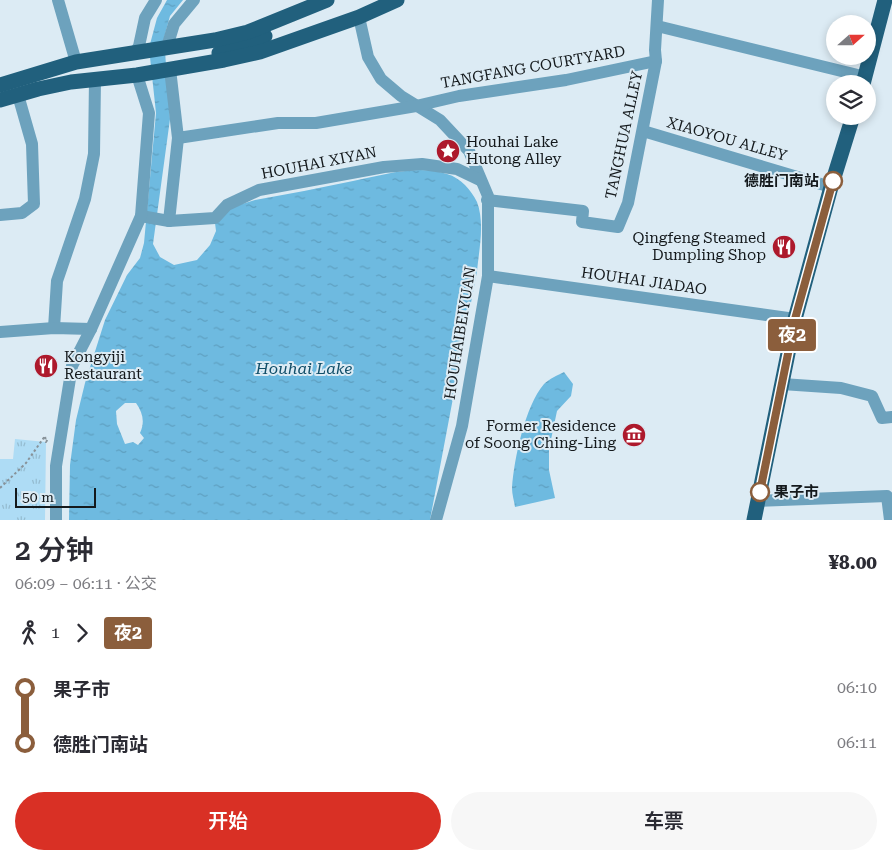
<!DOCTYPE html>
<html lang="zh">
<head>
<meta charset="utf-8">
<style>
	:root { --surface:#fff; --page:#f7f7f7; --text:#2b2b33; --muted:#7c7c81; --accent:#d93025 }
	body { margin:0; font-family:"Roboto Serif","Noto Sans SC",serif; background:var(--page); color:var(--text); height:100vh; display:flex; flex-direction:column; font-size:19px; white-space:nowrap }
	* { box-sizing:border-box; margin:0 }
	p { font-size:16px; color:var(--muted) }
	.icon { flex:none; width:28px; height:28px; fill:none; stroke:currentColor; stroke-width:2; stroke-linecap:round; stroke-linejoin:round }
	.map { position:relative; height:520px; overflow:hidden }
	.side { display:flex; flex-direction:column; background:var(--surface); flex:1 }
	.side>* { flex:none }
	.badge { padding:0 10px; border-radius:4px; font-size:18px; line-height:32px }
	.needle { width:32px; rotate:69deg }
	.controls { position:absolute; left:826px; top:15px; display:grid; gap:10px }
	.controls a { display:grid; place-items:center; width:50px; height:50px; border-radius:50%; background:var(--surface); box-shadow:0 2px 8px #0003; font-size:25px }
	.scale { position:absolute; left:15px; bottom:12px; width:81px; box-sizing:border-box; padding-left:5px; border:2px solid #14191c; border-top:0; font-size:14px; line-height:18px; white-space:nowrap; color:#14191c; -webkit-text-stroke:4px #dcebf4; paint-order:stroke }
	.map>.badge { position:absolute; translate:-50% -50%; box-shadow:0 0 0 2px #fff }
	.legs { display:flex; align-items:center; gap:8px; height:55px; padding:0 15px; font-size:16px }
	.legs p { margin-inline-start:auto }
	.summary { display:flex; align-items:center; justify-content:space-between; height:85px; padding:0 15px }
	h1 { font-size:28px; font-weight:600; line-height:38px }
	.cta { display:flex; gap:10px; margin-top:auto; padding:10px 15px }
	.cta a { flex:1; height:58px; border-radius:30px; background:var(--accent); color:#fff; font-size:20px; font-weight:600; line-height:58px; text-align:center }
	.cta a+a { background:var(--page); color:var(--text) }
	ul { padding:0 15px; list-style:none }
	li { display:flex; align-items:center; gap:18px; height:55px; font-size:19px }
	li i { display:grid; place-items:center; width:8px; height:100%; margin:0 6px; background:currentColor }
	li i::after { content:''; width:12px; height:12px; margin:-6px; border:4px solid; border-radius:50%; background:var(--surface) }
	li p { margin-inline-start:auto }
	li:first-child i { background:linear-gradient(#0000 50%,currentColor 0) }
	li:last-child i { background:linear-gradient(currentColor 50%,#0000 0) }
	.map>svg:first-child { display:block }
	.park { fill:url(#park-tufts) }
	.water { fill:url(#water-ripples); fill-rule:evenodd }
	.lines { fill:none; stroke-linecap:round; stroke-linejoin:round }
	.path { stroke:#889299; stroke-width:2; stroke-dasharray:2.5 2.5; stroke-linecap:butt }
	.minor { stroke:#6da2bd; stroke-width:12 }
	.major { stroke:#21607d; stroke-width:15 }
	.line-1-casing { stroke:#fff; stroke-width:11 }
	.line-1 { stroke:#8b5e3c; stroke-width:8 }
	.stop-1-dot { fill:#fff; stroke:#8b5e3c; stroke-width:2.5 }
	.labels { text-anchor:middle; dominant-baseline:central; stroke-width:4; stroke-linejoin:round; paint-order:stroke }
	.street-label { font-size:15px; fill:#14191c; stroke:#dcebf4 }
	.poi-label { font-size:15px; fill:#14191c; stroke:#dcebf4; text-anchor:start }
	.stop-label { font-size:15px; font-weight:bold; fill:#14191c; stroke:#dcebf4; text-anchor:end }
	.water-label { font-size:16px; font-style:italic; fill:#104e69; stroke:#dcebf4 }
</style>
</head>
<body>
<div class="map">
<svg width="892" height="520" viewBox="0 0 892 520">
	<defs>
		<pattern id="park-tufts" width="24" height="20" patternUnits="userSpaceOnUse" patternTransform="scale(1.25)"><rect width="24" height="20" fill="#aedcf5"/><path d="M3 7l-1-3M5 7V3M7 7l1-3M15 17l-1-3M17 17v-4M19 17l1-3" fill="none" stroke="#95bcd1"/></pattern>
		<pattern id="water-ripples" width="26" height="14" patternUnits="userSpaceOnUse" patternTransform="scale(1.25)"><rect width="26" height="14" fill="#6ebae0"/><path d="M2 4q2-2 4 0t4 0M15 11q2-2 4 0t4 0" fill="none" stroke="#5e9fc0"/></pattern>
	</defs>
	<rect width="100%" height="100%" fill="#dcebf4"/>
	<!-- park -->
	<polygon class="park" points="15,439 46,442 45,520 0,520 0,459 13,459"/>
	<!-- water -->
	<g class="water">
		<path d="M167 0H183L170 16 164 38 170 119 153 244 160 257 174 265 197 260 210 245 216 231 215 223 229 208 255 200C288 194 320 188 353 181 383 175 417 164 447 174 461 178 471 190 477 202 485 223 479 250 477 271L430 520H69L70 465 76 420 85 383 105 320 127 275 140 258 144 243 156 113 149 48 157 18ZM125 403H136C143 413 145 422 140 433L144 438 138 445 133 442 125 444 117 424 116 411Z"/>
		<path d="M564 372 573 384 571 396 557 411 549 449V470L555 498 515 507C514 501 512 494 512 488 514 459 525 406 544 384 549 379 558 375 564 372Z"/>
	</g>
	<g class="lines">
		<!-- path -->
		<polyline class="path" points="0,488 26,463 45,436 46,442 48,439"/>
		<!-- minor -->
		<g class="minor">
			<polyline points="58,0 76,62"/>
			<polyline points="359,17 368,57 381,79 401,96 440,120 469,151 488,196 488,276 462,426 436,520"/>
			<polyline points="657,26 866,77"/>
			<polyline points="167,47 174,24 194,0"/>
			<polyline points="135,53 139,46 145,18 156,0"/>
			<polyline points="170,69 178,138 278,123 316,123 416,106 459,96 566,80 656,61"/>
			<polyline points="643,131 831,187"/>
			<polyline points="487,200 583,211 582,222 618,227 628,203 656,61 655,50 658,0"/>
			<polyline points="0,215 22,213 34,204 32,144 18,95"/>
			<polyline points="141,216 169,221 215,218 227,205 259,190 384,167 422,164 457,169 480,180"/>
			<polyline points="169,221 178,138"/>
			<polyline points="488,276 795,319"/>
			<polyline points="54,328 57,281 85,199 94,154 95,79"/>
			<polyline points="0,332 54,328 91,329"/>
			<polyline points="782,384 841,388 872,396 882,418 892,417"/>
			<polyline points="758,501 887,496 890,520"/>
			<polyline points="56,520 56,466 72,366 91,329 141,216 149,113 137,75"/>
		</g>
		<!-- major -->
		<g class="major">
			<polyline points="219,53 265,36"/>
			<polyline points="863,84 885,0"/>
			<polyline points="0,85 76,62 215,40 248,32 327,0"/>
			<polyline points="0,100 38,89 71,82 137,75 224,60 260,52 359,17 397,0"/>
			<polyline points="754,520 795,319 831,187 853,116"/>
		</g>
	</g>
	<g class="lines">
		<!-- line-1 casing -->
		<g class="line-1-casing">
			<polyline id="line-1" points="760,492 795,319 833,181"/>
		</g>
		<!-- line-1 -->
		<use href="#line-1" class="line-1"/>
	</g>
	<!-- icons -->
	<defs>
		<g id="sight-disc" transform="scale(1.25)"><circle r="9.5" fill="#ad192c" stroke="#dcebf4"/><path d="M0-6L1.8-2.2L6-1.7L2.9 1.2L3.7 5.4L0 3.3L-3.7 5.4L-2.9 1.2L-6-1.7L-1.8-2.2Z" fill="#fff"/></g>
		<g id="restaurant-disc" transform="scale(1.25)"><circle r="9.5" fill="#ad192c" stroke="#dcebf4"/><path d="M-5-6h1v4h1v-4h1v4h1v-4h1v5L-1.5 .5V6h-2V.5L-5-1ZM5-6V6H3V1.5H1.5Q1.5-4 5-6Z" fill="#fff"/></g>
		<g id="museum-disc" transform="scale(1.25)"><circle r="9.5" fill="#ad192c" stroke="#dcebf4"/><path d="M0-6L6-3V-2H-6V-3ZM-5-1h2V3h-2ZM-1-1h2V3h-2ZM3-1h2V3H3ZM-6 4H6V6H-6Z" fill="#fff"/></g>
	</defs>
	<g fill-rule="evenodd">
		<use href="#sight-disc" x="448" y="151"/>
		<use href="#restaurant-disc" x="784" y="247"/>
		<use href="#restaurant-disc" x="46" y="366"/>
		<use href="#museum-disc" x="634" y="435"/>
	</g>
	<!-- markers -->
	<g class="stop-1-dot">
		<circle cx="833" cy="181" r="9"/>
		<circle cx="760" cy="492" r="9"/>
	</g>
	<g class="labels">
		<!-- street labels -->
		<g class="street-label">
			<text transform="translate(533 67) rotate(-10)">TANGFANG COURTYARD</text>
			<text transform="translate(624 135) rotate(-78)">TANGHUA ALLEY</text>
			<text transform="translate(727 139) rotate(16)">XIAOYOU ALLEY</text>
			<text transform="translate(319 163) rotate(-11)">HOUHAI XIYAN</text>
			<text transform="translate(644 281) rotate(8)">HOUHAI JIADAO</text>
			<text transform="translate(460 333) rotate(-81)">HOUHAIBEIYUAN</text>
		</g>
		<!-- poi labels -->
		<g class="poi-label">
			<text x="466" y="142">Houhai Lake<tspan x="466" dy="17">Hutong Alley</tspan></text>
			<text x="766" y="238" text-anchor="end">Qingfeng Steamed<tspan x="766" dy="17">Dumpling Shop</tspan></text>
			<text x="64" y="357">Kongyiji<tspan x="64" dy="17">Restaurant</tspan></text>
			<text x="616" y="426" text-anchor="end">Former Residence<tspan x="616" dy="17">of Soong Ching-Ling</tspan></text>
		</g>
		<!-- stop labels -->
		<g class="stop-label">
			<text x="819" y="181">德胜门南站</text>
			<text x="774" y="492" text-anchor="start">果子市</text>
		</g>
		<!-- water labels -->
		<g class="water-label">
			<text x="304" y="368">Houhai Lake</text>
		</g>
	</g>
</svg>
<div class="controls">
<a><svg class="needle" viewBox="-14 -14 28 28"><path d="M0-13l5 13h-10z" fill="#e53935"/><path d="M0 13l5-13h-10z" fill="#7c7c81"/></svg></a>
<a><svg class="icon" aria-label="layers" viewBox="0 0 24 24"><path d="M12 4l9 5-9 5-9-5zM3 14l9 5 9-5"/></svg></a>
</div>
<div class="scale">50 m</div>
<b class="badge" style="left:792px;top:335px;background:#8b5e3c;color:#fff">夜2</b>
</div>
<section class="side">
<div class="summary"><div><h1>2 分钟</h1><p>06:09 – 06:11 · 公交</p></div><b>¥8.00</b></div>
<div class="legs"><svg class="icon" aria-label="walk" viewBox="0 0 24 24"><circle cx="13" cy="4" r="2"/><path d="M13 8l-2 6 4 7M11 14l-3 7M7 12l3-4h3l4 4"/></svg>1<svg class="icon" aria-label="forward" viewBox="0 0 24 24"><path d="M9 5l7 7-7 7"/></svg><b class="badge" style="background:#8b5e3c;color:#fff">夜2</b></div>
<ul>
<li><i style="color:#8b5e3c"></i><b>果子市</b><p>06:10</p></li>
<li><i style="color:#8b5e3c"></i><b>德胜门南站</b><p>06:11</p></li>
</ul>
<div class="cta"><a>开始</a><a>车票</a></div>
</section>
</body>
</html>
